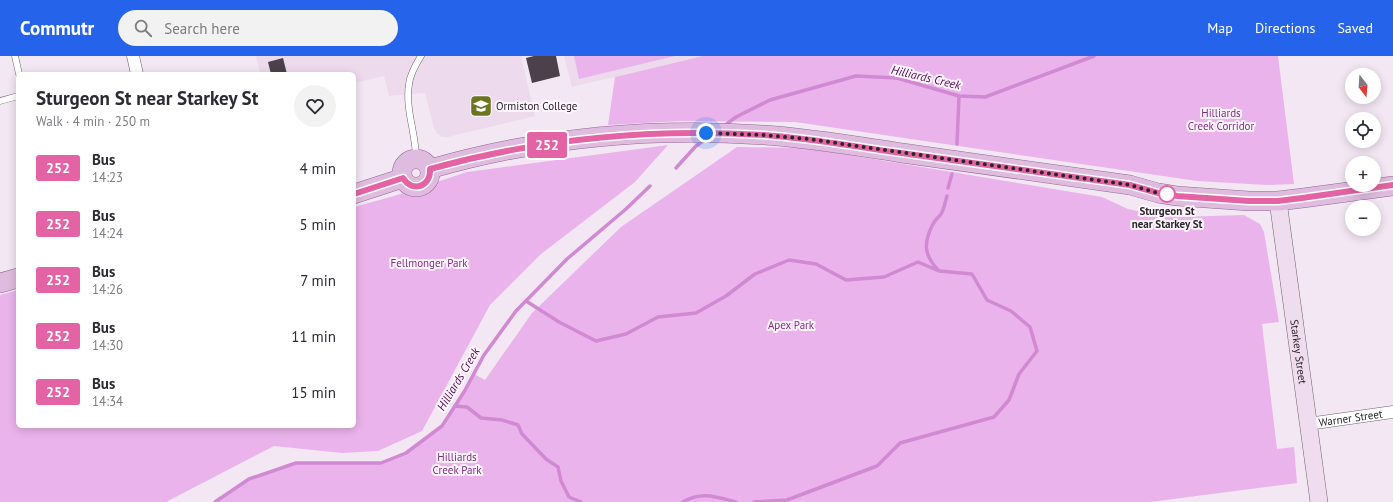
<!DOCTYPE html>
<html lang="en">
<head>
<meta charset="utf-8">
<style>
	:root { --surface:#fff; --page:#f2f2f3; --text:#2b2b33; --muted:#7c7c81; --accent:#2563eb }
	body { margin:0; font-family:"PT Sans",sans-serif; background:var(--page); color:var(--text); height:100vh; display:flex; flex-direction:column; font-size:15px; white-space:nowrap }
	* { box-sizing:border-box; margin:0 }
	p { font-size:13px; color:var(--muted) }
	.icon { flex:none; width:22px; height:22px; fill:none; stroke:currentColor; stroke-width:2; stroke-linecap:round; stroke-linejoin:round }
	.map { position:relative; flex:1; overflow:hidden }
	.details { position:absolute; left:16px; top:16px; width:340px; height:356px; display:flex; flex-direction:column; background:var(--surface); border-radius:6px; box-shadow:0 2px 10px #0003 }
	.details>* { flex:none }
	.badge { padding:0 8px; border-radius:3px; font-size:14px; line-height:26px }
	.needle { width:26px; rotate:163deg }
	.controls { position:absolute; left:1345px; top:12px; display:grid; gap:8px }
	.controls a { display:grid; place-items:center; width:36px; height:36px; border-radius:50%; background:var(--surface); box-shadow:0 2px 10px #0003; font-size:20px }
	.you { position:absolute; width:20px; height:20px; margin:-10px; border:3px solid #fff; border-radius:50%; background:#1a73e8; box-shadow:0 0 0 6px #1a73e833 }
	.map>.badge { position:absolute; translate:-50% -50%; box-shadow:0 0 0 2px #fff }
	.round { display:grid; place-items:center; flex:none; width:42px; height:42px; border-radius:21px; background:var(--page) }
	.overview { display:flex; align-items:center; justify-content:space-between; height:68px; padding:0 20px }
	h1 { font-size:19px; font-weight:700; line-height:30px }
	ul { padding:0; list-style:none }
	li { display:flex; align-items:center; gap:12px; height:56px; padding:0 20px }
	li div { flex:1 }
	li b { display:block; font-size:15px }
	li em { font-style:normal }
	li .badge { min-width:44px; font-weight:700; text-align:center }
	header { display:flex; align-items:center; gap:24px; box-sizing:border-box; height:56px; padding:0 20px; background:var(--accent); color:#fff }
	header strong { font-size:19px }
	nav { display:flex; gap:22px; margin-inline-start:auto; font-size:14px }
	.search { width:280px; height:36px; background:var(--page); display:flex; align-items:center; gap:10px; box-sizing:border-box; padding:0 14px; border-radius:22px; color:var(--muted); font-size:15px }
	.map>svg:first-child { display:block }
	.built { fill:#eddbed }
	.green { fill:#ebb3ec }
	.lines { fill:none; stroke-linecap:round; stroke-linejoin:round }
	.stream { stroke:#d089d2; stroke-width:3.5 }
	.building { fill:#4b414b }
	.lane-casing { stroke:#6c616c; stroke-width:7 }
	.street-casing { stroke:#6c616c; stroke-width:13 }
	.secondary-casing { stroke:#6c616c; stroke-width:18 }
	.primary-casing { stroke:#926992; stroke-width:20 }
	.lane { stroke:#fff; stroke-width:6 }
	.street { stroke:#fff; stroke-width:12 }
	.secondary { stroke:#efddef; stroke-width:17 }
	.primary { stroke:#dfbbe0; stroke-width:19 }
	.line-casing { stroke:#fff; stroke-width:9 }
	.line { stroke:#e463a4; stroke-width:6 }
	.walk { stroke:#292529; stroke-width:4; stroke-dasharray:0 7.2 }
	.stop-dot { fill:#fff; stroke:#e463a4; stroke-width:2 }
	.labels { text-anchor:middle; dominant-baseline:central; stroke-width:4; stroke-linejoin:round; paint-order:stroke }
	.poi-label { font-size:11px; fill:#292529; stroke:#fff5ff; text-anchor:start }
	.park-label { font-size:11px; fill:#802c84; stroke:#fff5ff }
	.stop-label { font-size:11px; font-weight:bold; fill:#292529; stroke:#fff5ff }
	.street-label { font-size:11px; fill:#292529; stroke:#fff5ff }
	.water-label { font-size:12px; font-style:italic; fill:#4d0b50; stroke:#fff5ff }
</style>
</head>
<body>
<header>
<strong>Commutr</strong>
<div class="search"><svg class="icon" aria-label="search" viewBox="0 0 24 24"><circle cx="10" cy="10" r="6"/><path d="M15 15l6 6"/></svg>Search here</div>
<nav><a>Map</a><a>Directions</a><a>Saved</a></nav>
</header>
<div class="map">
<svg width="1393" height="446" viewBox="0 0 1393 446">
	<rect width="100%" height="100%" fill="#f3e7f3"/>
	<!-- built -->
	<g class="built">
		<polygon points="256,0 521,0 535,60 448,81 442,81 437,77 434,72 425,37 389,40 384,20 354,27 354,18 260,18"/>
		<polygon points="564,0 703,0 572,31"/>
	</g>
	<!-- green -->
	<g class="green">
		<polygon points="574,0 675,0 579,23"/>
		<polygon points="703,0 1278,0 1294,128 1267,129 1197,125 795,66 682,65 608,69 615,21"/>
		<polygon points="668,89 635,126 541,198 490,249 422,375 378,395 342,397 274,390 166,446 0,446 0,239 18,234 18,370 354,370 354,151 394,140 467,116"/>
		<polygon points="737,91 807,92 1102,141 1128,153 1152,158 1185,161 1209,160 1244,159 1260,168 1264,176 1279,266 1262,268 1277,393 1294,391 1297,427 1150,446 215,446 249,423 296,407 381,407 406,397 442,370 464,336 474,318 485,324 532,257 621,171"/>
	</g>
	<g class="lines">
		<!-- stream -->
		<g class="stream">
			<polyline points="724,70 736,61 770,44 856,20 897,22 959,40 985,41 1094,0"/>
			<polyline points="957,88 959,40"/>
			<polyline points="676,112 695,91 704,84"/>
			<polyline points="948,132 952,118"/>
			<path d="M938 214C924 199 923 187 933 168 935 164 938 162 941 158 944 154 945 146 947 140"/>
			<polyline points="526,245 559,266 596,285 626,278 658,261 696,257 726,240 755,218 789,204 816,208 846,224 884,221 918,206 939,215 972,218 987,244 1011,255 1030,271 1037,295 1019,318 1009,344 994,361 900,387 877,410 787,444 754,446"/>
			<polyline points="455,350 467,351 481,362 502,364 518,369 522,378 546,403 558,411 561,425 569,441 581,446"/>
			<polyline points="215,446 249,423 296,407 381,407 406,397 442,370 464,336 484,299 516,255 567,203 626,153 650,130"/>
			<path d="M683 446C702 435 716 441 736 446"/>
		</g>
	</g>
	<!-- building -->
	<g class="building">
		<polygon points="534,0 556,0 560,20 532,27 526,2"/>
		<polygon points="283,2 287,18 271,18 268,6"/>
	</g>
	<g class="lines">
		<!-- lane casing -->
		<g class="lane-casing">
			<g id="lane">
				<polyline points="15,0 19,18"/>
				<polyline points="0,45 18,40"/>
				<path d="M416 102C416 78 405 53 409 28 410 19 416 8 421 0"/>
			</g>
		</g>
		<!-- street casing -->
		<g class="street-casing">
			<g id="street">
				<polyline points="133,0 137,18"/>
				<path id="s1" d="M1308 368 1393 356"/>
			</g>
		</g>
		<!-- secondary casing -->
		<g class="secondary-casing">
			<g id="secondary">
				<path id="s2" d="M1278 145 1319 446"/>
			</g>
		</g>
		<!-- primary casing -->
		<g class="primary-casing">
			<g id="primary">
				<circle cx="416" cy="117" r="14"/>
				<path d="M430 113C537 82 652 71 764 79 810 82 856 90 902 97 978 107 1054 118 1130 129L1158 137 1177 140 1249 145H1278L1303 142 1393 130"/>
				<polyline points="354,138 403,122"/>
				<polyline points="0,227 18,222"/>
			</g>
		</g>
		<!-- lane -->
		<use href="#lane" class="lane"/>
		<!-- street -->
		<use href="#street" class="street"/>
		<!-- secondary -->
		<use href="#secondary" class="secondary"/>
		<!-- primary -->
		<use href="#primary" class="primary"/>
	</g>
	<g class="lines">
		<!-- line casing -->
		<g class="line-casing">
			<path id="line" d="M354 138 403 122C412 137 431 131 430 113 538 83 652 72 764 79 808 82 851 90 894 96 973 107 1052 118 1130 129L1158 137 1177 140 1249 145H1278L1302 142 1393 129"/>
		</g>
		<!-- line -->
		<use href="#line" class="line"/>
		<!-- walk -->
		<polyline class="walk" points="706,77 763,79 808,83 1130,129 1158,137 1167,138"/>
	</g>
	<!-- icons -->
	<defs>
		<g id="school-square" transform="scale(1.15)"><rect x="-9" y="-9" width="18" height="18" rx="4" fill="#6c7621" stroke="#fff5ff"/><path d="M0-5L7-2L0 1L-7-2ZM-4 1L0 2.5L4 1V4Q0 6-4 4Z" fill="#fff"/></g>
	</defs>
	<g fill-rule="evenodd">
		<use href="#school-square" x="481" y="50"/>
	</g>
	<!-- markers -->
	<circle class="stop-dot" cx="1167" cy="138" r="8"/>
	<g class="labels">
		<!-- poi labels -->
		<g class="poi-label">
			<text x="496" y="50">Ormiston College</text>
		</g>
		<!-- park labels -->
		<g class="park-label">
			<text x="1221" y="57">Hilliards<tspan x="1221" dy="13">Creek Corridor</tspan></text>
			<text x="429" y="207">Fellmonger Park</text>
			<text x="791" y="269">Apex Park</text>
			<text x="457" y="401">Hilliards<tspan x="457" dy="13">Creek Park</tspan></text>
		</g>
		<!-- stop labels -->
		<g class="stop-label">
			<text x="1167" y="155">Sturgeon St<tspan x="1167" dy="13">near Starkey St</tspan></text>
		</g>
		<!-- street labels -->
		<g class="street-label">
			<text stroke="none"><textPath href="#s2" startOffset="152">Starkey Street</textPath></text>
			<text stroke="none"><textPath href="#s1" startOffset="43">Warner Street</textPath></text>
		</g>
		<!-- water labels -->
		<g class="water-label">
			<text transform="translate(926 21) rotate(13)">Hilliards Creek</text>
			<text transform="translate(458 323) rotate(-59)">Hilliards Creek</text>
		</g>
	</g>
</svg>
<div class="controls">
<a><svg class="needle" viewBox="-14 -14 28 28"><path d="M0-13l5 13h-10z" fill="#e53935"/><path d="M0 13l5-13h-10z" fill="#7c7c81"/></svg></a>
<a><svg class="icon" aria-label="locate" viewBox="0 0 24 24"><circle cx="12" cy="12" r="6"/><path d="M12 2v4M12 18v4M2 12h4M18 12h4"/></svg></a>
<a>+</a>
<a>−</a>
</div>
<div class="you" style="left:706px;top:77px"></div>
<b class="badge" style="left:547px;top:89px;background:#e463a4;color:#fff">252</b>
<section class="details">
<div class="overview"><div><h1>Sturgeon St near Starkey St</h1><p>Walk · 4 min · 250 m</p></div><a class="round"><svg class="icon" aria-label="heart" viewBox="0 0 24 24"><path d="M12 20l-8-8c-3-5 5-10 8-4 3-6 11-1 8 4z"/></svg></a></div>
<ul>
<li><span class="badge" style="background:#e463a4;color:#fff">252</span><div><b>Bus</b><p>14:23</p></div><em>4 min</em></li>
<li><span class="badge" style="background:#e463a4;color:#fff">252</span><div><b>Bus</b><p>14:24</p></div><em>5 min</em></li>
<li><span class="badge" style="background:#e463a4;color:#fff">252</span><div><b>Bus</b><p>14:26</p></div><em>7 min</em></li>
<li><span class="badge" style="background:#e463a4;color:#fff">252</span><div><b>Bus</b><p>14:30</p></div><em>11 min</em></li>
<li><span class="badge" style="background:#e463a4;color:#fff">252</span><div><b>Bus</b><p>14:34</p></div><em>15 min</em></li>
</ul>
</section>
</div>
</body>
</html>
